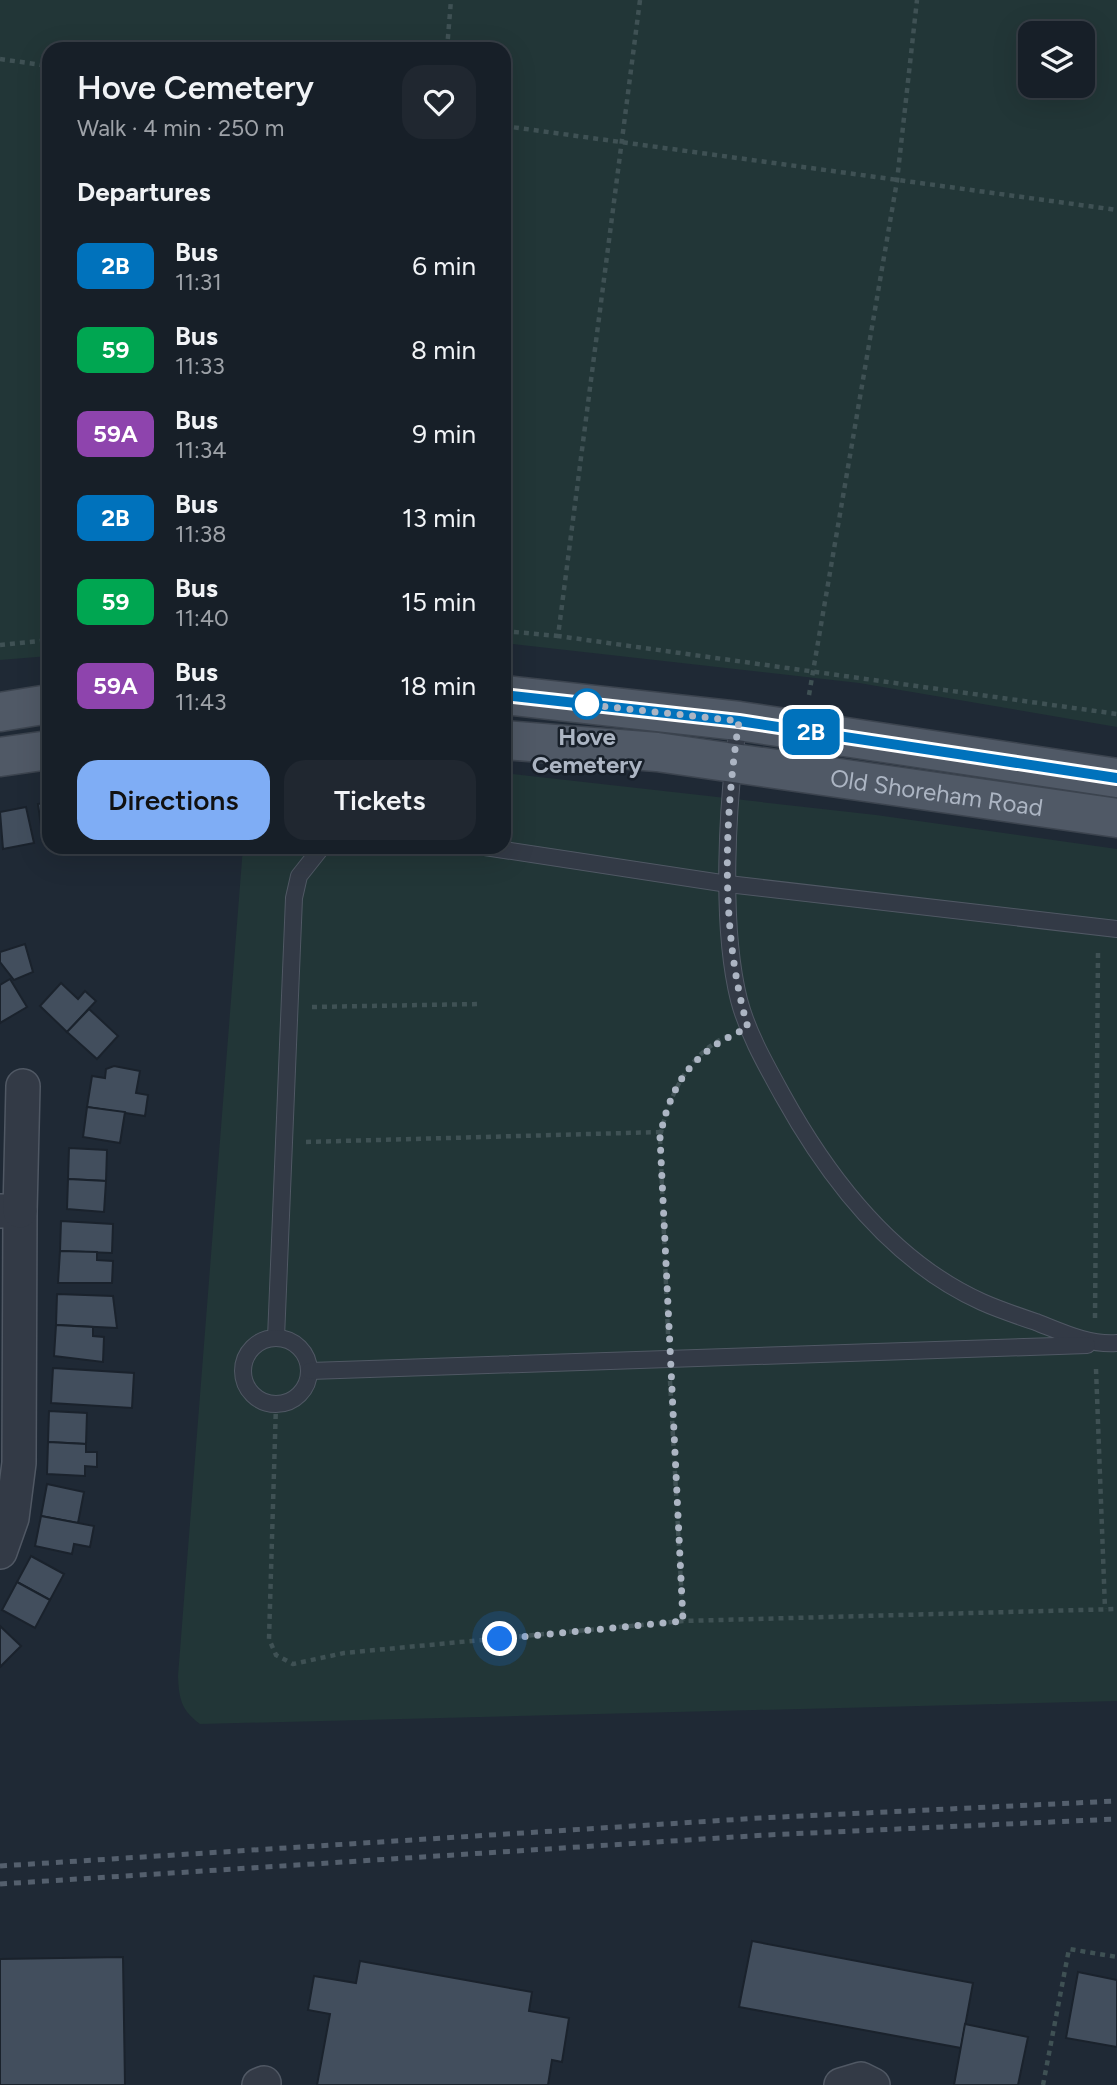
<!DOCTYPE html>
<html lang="en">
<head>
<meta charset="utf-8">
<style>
	:root { --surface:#171f28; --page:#202730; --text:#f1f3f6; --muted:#9ea2a8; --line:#363d45; --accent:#7fadf5 }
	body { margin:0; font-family:Figtree,sans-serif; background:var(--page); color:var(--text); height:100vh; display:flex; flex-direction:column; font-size:26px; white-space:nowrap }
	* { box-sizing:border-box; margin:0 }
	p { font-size:23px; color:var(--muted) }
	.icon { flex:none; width:38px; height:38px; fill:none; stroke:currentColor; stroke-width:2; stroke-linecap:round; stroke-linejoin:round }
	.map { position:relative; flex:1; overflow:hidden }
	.panel { position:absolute; left:42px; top:42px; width:469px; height:812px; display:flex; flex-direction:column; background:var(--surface); border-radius:21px; box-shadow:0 7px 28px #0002,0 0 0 2px var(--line) }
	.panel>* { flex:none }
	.badge { padding:0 14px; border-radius:10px; font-size:24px; line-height:46px }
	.buttons { position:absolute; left:1018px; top:21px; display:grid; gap:14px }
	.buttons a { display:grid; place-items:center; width:77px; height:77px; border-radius:14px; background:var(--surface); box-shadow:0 7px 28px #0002,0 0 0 2px var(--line); font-size:35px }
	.you { position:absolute; width:35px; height:35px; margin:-18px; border:5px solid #fff; border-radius:50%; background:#1a73e8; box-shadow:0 0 0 10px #1a73e833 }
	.map>.badge { position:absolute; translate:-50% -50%; box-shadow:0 0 0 4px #fff }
	h2 { padding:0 35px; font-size:26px; line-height:63px }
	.round { display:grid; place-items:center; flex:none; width:74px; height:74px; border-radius:21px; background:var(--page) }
	.overview { display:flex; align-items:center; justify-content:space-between; height:119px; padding:0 35px }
	h1 { font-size:33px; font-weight:600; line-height:52px }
	.cta { display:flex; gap:14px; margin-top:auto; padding:14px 35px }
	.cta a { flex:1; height:80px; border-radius:21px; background:var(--accent); color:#111; font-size:28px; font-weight:600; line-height:80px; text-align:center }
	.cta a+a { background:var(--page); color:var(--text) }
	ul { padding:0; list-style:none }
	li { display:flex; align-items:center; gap:21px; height:84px; padding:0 35px }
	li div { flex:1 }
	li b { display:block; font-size:26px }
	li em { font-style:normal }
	li .badge { min-width:77px; font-weight:700; text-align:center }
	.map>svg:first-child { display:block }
	.green { fill:#223637; fill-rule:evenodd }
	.building { fill:#424e5d; stroke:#1a222c; stroke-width:2 }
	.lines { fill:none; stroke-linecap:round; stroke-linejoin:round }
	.service-casing { stroke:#505864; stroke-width:18 }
	.minor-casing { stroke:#505864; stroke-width:36 }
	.primary-casing { stroke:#3c444f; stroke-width:41 }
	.path { stroke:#3f5154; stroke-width:4.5; stroke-dasharray:5 5; stroke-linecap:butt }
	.service { stroke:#333a46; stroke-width:16 }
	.minor { stroke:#333a46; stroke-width:33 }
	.primary { stroke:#505966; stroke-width:38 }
	.rail { stroke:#545f6d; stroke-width:5; stroke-dasharray:7 7; stroke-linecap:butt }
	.line-casing { stroke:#fff; stroke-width:16 }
	.line { stroke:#0072bc; stroke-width:10 }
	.walk { stroke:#acb5c3; stroke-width:7; stroke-dasharray:0 12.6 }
	.stop-dot { fill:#fff; stroke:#0072bc; stroke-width:3.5 }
	.labels { text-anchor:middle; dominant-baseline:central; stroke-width:5; stroke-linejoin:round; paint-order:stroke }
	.stop-label { font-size:24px; font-weight:bold; fill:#acb5c3; stroke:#18202a }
	.street-label { font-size:24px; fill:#acb5c3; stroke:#18202a }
</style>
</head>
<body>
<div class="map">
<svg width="1117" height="2085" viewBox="0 0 1117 2085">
	<rect width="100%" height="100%" fill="#1f2935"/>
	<!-- green -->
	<g class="green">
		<path d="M0 0H1117V727L859 683 504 643V49H49V656L0 660ZM1083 33V86H1031V33Z"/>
		<path d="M504 773 876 815 1117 849V1701L200 1724C181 1710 179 1699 178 1676L243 847H504Z"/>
	</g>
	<!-- building -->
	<g class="building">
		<polygon points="49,802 49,839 43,840 38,804"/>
		<polygon points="26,807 34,843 3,849 0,812"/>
		<polygon points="25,944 33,972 14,980 0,962 0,952"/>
		<polygon points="10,979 27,1007 0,1023 0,985"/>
		<polygon points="61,983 78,999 85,991 96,1001 67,1032 40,1006"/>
		<polygon points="89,1009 118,1036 97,1059 67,1032"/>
		<polygon points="114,1066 140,1071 136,1093 148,1095 145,1116 87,1107 92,1076 105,1078 106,1069"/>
		<polygon points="87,1107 125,1112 120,1143 83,1137"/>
		<polygon points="69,1148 107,1150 106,1181 68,1179"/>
		<polygon points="68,1179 106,1181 104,1212 67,1209"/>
		<polygon points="61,1221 113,1224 112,1253 60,1251"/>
		<polygon points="60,1251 97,1252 97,1260 113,1261 112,1283 58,1283"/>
		<polygon points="57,1294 113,1296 117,1328 56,1325"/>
		<polygon points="56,1325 93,1327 93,1336 104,1337 103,1362 54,1356"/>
		<polygon points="53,1368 134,1373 132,1408 51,1403"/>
		<polygon points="49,1411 87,1413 86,1444 48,1442"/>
		<polygon points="48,1442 86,1444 86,1452 97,1452 97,1467 85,1466 85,1476 47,1474"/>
		<polygon points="47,1484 84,1492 78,1523 41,1516"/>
		<polygon points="41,1516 94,1526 90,1547 74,1544 72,1554 35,1546"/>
		<polygon points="31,1556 64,1574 50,1600 17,1582"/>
		<polygon points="17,1582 50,1600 35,1628 2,1610"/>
		<polygon points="0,1626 21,1646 0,1667"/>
		<polygon points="752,1941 973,1983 961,2048 739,2007"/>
		<polygon points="123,1957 125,2085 0,2085 0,1959"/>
		<polygon points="360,1961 532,1992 529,2011 569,2018 562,2062 552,2060 548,2085 317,2085 330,2014 308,2010 314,1976 356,1983"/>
		<polygon points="1078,1972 1117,1980 1117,2047 1066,2038"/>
		<polygon points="965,2024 1028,2037 1018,2085 954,2085"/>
	</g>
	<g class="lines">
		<!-- service casing -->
		<g class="service-casing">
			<g id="service">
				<path d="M739 721C727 799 720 924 739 1000 748 1034 766 1065 783 1096 829 1179 893 1262 982 1302 1000 1310 1018 1316 1036 1322 1064 1333 1088 1345 1117 1343"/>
				<polyline points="485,847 728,884 1117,929"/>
				<polyline points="276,1338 294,898 299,876 322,847"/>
				<circle cx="276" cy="1371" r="33"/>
				<polyline points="310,1371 1087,1345"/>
			</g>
		</g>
		<!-- minor casing -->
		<g class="minor-casing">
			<g id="minor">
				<polyline points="0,1211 20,1211 19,1463 12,1518 0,1552"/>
				<polyline points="20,1211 23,1086"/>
				<polyline points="259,2085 264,2083"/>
				<polyline points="841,2085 861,2079 873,2085"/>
			</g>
		</g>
		<!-- primary casing -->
		<g class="primary-casing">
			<g id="primary">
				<polyline points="504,695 739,721 1117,778"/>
				<polyline points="0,712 49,704"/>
				<path id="s1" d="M504 740 657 752 1117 818"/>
				<polyline points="0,757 49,750"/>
			</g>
		</g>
		<!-- path -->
		<g class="path">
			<polyline points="640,0 558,636 1117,714"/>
			<polyline points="447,49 451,0"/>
			<polyline points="0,59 49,66"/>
			<polyline points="504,126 1117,210"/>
			<polyline points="504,631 558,636"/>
			<polyline points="0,645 49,640"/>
			<polyline points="809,695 897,181 917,0"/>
			<polyline points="312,1007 479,1004"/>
			<polyline points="306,1142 661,1132"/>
			<polyline points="1095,1318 1098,952"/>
			<path d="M668 1334 660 1137C668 1098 688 1053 728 1036"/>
			<polyline points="1096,1369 1105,1609"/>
			<polyline points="670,1381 683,1621"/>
			<polyline points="276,1404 269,1639 276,1655 293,1664 344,1653 683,1621 1117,1609"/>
			<polyline points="1043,2085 1069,1949 1117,1957"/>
		</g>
		<!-- service -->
		<use href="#service" class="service"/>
		<!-- minor -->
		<use href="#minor" class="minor"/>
		<!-- primary -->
		<use href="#primary" class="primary"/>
		<!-- rail -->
		<g class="rail">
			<polyline points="0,1866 760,1818 1117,1801"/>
			<polyline points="0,1884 766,1835 1117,1819"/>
		</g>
	</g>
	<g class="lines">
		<!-- line casing -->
		<g class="line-casing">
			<polyline id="line" points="504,695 739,721 1117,778"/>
		</g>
		<!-- line -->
		<use href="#line" class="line"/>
		<!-- walk -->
		<path class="walk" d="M500 1639 683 1621 660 1137C671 1081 695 1050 748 1028 720 932 724 819 739 721L582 704H587"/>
	</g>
	<!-- markers -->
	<circle class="stop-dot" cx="587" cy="704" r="14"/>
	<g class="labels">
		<!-- stop labels -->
		<g class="stop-label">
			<text x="587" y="736">Hove<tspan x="587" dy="28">Cemetery</tspan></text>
		</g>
		<!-- street labels -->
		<g class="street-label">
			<text stroke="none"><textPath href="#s1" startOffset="436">Old Shoreham Road</textPath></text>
		</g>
	</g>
</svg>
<div class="buttons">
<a><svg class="icon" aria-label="layers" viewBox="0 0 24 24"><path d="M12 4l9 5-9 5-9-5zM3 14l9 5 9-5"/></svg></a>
</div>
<div class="you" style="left:500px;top:1639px"></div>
<b class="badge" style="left:811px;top:732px;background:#0072bc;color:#fff">2B</b>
<section class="panel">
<div class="overview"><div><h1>Hove Cemetery</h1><p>Walk · 4 min · 250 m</p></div><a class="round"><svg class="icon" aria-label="heart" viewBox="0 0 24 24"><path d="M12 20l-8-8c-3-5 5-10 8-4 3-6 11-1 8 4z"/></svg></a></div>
<h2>Departures</h2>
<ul>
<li><span class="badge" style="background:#0072bc;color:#fff">2B</span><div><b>Bus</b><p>11:31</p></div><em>6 min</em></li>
<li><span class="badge" style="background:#00a651;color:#fff">59</span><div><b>Bus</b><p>11:33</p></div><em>8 min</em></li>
<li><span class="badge" style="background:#8e44ad;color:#fff">59A</span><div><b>Bus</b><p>11:34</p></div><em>9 min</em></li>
<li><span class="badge" style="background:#0072bc;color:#fff">2B</span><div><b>Bus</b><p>11:38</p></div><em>13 min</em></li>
<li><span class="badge" style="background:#00a651;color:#fff">59</span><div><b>Bus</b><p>11:40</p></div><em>15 min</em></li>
<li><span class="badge" style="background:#8e44ad;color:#fff">59A</span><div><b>Bus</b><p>11:43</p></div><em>18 min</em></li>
</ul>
<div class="cta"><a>Directions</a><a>Tickets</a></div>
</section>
</div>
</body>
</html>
